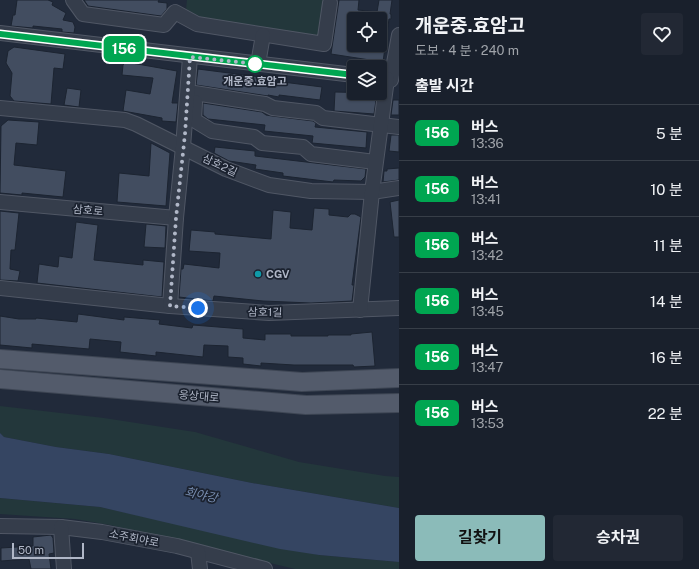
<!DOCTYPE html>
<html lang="ko">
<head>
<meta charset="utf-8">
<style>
	:root { --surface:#19202c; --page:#222834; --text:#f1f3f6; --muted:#9fa3a9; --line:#373e48; --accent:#8bbbb9 }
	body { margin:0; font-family:"Public Sans","Noto Sans KR",sans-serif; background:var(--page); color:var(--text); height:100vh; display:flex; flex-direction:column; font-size:15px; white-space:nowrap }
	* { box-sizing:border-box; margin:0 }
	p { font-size:13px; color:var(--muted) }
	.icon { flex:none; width:22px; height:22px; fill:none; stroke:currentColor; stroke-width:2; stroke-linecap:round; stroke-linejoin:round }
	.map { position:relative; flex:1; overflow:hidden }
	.details { display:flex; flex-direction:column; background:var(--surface); width:300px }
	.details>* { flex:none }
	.badge { padding:0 8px; border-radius:6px; font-size:14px; line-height:26px }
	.fabs { position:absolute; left:347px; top:12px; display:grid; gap:8px }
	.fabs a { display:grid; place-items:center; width:40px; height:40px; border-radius:4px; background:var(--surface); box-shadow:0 1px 3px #0004,0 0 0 1px var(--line); font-size:20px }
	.scale { position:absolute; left:12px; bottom:10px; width:72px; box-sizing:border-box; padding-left:4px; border:2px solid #b0b7c7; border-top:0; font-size:11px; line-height:14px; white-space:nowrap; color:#b0b7c7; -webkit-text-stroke:3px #1b222f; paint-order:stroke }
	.you { position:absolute; width:20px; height:20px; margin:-10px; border:3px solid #fff; border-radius:50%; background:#1a73e8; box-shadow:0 0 0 6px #1a73e833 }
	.map>.badge { position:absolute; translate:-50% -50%; box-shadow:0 0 0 2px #fff }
	h2 { padding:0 16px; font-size:15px; line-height:36px }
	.round { display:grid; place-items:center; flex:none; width:42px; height:42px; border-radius:4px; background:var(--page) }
	.overview { display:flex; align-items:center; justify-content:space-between; height:68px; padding:0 16px }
	h1 { font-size:19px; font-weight:700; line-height:30px }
	.action { display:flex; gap:8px; margin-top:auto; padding:8px 16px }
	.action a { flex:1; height:46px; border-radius:4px; background:var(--accent); color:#111; font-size:16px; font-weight:700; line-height:46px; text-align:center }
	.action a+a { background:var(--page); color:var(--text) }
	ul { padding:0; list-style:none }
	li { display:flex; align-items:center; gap:12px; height:56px; padding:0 16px; border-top:1px solid var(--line) }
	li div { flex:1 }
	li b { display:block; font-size:15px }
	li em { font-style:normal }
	li .badge { min-width:44px; font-weight:700; text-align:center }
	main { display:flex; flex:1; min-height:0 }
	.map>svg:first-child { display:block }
	.green { fill:#23373b }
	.water { fill:#354562 }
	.building { fill:#424d60; stroke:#1c2431; fill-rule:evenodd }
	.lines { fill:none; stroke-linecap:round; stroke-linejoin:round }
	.minor-casing { stroke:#505765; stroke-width:16 }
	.major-casing { stroke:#3e4654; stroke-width:20 }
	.minor { stroke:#353d4b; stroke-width:14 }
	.major { stroke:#535b6b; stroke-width:18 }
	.line-casing { stroke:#fff; stroke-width:9 }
	.line { stroke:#00a651; stroke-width:6 }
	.walk { stroke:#b0b7c7; stroke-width:4; stroke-dasharray:0 7.2 }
	.stop-dot { fill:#fff; stroke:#00a651; stroke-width:2 }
	.culture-dot { fill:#0f9aa8; stroke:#1b222f; stroke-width:1.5 }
	.labels { text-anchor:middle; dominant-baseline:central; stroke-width:3.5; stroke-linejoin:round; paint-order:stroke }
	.stop-label { font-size:11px; font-weight:bold; fill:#b0b7c7; stroke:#1b222f }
	.street-label { font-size:11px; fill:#b0b7c7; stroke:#1b222f }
	.poi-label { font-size:11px; font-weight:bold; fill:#b0b7c7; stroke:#1b222f; text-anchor:start }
	.water-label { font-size:12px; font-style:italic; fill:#778caf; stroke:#1b222f }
</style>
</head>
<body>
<main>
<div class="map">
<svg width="399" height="569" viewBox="0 0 399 569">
	<rect width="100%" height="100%" fill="#212a3a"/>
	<!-- green -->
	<g class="green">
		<polygon points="187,0 326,0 321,40 215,25 186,9"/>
		<polygon points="0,406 104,418 195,432 299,462 385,476 399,477 399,508 252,483 109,454 56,447 4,437 0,433"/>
		<polygon points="0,498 100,507 319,555 399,562 399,569 295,569 110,525 75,519 0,514"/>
	</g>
	<!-- water -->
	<polygon class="water" points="0,433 4,437 56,447 109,454 252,483 399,508 399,562 319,555 280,549 100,507 0,498"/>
	<!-- building -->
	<g class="building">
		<polygon points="17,0 48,0 53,2 52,5 66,13 63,20 73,22 75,27 74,33 62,32 62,29 33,26 33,28 11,26 13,15 15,15"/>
		<polygon points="84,0 159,0 158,2 167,3 167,9 161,16 88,6"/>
		<path d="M339 0H359L358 10 377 12 379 0H392L390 14H391V19H389L383 62 331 54ZM354 19H380V45H354Z"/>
		<polygon points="14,47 65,54 63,69 54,68 51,104 14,101 10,96 12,73 6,63 8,51"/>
		<polygon points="126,62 177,71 172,103 178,103 176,122 162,121 162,118 123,111 126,90 150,94 153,78 122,75 123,65"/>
		<polygon points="198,69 268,78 267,80 322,87 320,100 279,95 279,97 268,95 268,96 196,85"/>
		<polygon points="67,88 81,90 79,107 64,105"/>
		<polygon points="335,92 377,93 374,114 334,111"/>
		<polygon points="393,100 399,100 399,115 391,115"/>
		<polygon points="203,103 262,112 266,115 272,116 313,121 316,123 315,127 367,132 366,148 312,143 313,136 264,131 265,125 208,119 203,115"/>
		<polygon points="8,120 39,122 37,145 16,143 14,165 66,171 63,197 22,193 22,195 0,193 1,126"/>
		<polygon points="391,135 399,135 399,152 389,151"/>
		<polygon points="151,143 170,153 166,206 117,202 119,173 149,176"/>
		<polygon points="215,147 255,151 255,156 366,169 365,177 361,181 334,180 333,182 283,176 283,173 255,169 256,165 229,161 214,153"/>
		<polygon points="399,168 399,180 383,182 384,171 387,171 387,169"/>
		<polygon points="399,200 399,237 394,237 390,202"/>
		<polygon points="314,208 329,209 329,215 348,217 351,214 355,214 361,217 352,285 354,285 352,301 311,303 263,301 214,296 213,301 179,297 181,269 183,269 184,264 219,268 220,253 189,251 191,230 215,232 215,234 271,239 273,210 291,212 290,228 312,230"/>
		<polygon points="0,211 19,213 15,250 11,250 10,269 20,271 18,281 0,280"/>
		<polygon points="76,222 98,225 94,260 143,265 143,260 164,262 162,297 37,283 39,264 58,267 59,256 72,258"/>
		<polygon points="146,224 166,226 165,248 144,247"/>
		<polygon points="78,314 124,320 124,317 160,320 159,324 192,328 193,325 243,329 243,338 265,340 265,334 291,334 291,336 328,336 328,335 351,335 351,334 372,332 375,366 354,367 353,365 294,365 261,363 261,366 243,364 243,358 228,357 228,346 204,345 203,357 156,352 156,356 120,352 121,342 90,339 89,349 32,344 32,348 0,345 0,316 19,319 36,319 36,318 77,322"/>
		<polygon points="51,535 53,538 54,553 49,554 51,569 31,569 29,559 1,561 1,548 33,546 33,537"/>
	</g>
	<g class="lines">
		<!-- minor casing -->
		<g class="minor-casing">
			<g id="minor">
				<polyline points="73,0 83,14 164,25 175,12 197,24 324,44 330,3"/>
				<polyline points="0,33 354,75"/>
				<polyline points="258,64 263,35"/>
				<polyline points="391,80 399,35"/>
				<polyline points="188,92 265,104 273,108 316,113 323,118 399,127"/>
				<polyline points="195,102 194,120 212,131 254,137 262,143 303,147 311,154 375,162"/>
				<polyline points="0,108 125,120 136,124 226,169 269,185 311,191 372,192 399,188"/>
				<polyline points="0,202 176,218"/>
				<polyline points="0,288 170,306 269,313 399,308"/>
				<polyline points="170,306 176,218 183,147 190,57"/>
				<polyline points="360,310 372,192 387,79"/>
				<polyline points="0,526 61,527 102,532 177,546 265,569"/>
				<polyline points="61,527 64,569"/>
				<polyline points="198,552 200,569"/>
			</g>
		</g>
		<!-- major casing -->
		<g class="major-casing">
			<g id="major">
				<polyline points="0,359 302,382 399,378"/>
				<polyline points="0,379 306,405 399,403"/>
			</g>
		</g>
		<!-- minor -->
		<use href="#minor" class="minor"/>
		<!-- major -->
		<use href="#major" class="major"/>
	</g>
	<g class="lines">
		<!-- line casing -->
		<g class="line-casing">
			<polyline id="line" points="0,34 354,75"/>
		</g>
		<!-- line -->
		<use href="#line" class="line"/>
		<!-- walk -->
		<polyline class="walk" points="198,308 170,306 176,218 185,134 190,57 258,64 255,64"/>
	</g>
	<!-- markers -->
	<circle class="stop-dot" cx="255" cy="64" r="8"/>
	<circle class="culture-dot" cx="258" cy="274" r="4"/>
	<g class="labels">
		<!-- stop labels -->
		<g class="stop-label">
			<text x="255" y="81">개운중.효암고</text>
		</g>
		<!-- street labels -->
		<g class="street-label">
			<text transform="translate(220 165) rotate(25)">삼호2길</text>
			<text transform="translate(88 210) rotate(5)">삼호로</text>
			<text transform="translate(265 312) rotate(1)">삼호1길</text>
			<text transform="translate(199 396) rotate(5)">웅상대로</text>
			<text transform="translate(134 538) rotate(11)">소주회야로</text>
		</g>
		<!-- poi labels -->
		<g class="poi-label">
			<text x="266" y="274">CGV</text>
		</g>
		<!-- water labels -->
		<g class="water-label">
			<text transform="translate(201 495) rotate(12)">회야강</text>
		</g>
	</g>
</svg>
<div class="fabs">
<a><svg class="icon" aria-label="locate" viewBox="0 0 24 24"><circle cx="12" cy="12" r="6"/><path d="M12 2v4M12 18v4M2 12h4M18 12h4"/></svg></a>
<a><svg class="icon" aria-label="layers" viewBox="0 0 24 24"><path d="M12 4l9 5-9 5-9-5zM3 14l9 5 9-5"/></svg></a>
</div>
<div class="scale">50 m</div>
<div class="you" style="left:198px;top:308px"></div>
<b class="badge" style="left:124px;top:49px;background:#00a651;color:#fff">156</b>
</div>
<section class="details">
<div class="overview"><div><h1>개운중.효암고</h1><p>도보 · 4 분 · 240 m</p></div><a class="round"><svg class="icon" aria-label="heart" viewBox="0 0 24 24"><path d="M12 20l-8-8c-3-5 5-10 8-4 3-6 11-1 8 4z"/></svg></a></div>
<h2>출발 시간</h2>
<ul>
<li><span class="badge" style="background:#00a651;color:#fff">156</span><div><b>버스</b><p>13:36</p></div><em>5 분</em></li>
<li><span class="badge" style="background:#00a651;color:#fff">156</span><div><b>버스</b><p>13:41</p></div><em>10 분</em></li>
<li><span class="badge" style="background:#00a651;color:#fff">156</span><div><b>버스</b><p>13:42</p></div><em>11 분</em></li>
<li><span class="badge" style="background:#00a651;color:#fff">156</span><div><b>버스</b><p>13:45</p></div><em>14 분</em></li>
<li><span class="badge" style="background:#00a651;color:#fff">156</span><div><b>버스</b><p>13:47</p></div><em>16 분</em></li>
<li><span class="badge" style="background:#00a651;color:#fff">156</span><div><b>버스</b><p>13:53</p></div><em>22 분</em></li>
</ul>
<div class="action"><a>길찾기</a><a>승차권</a></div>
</section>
</main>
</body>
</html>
